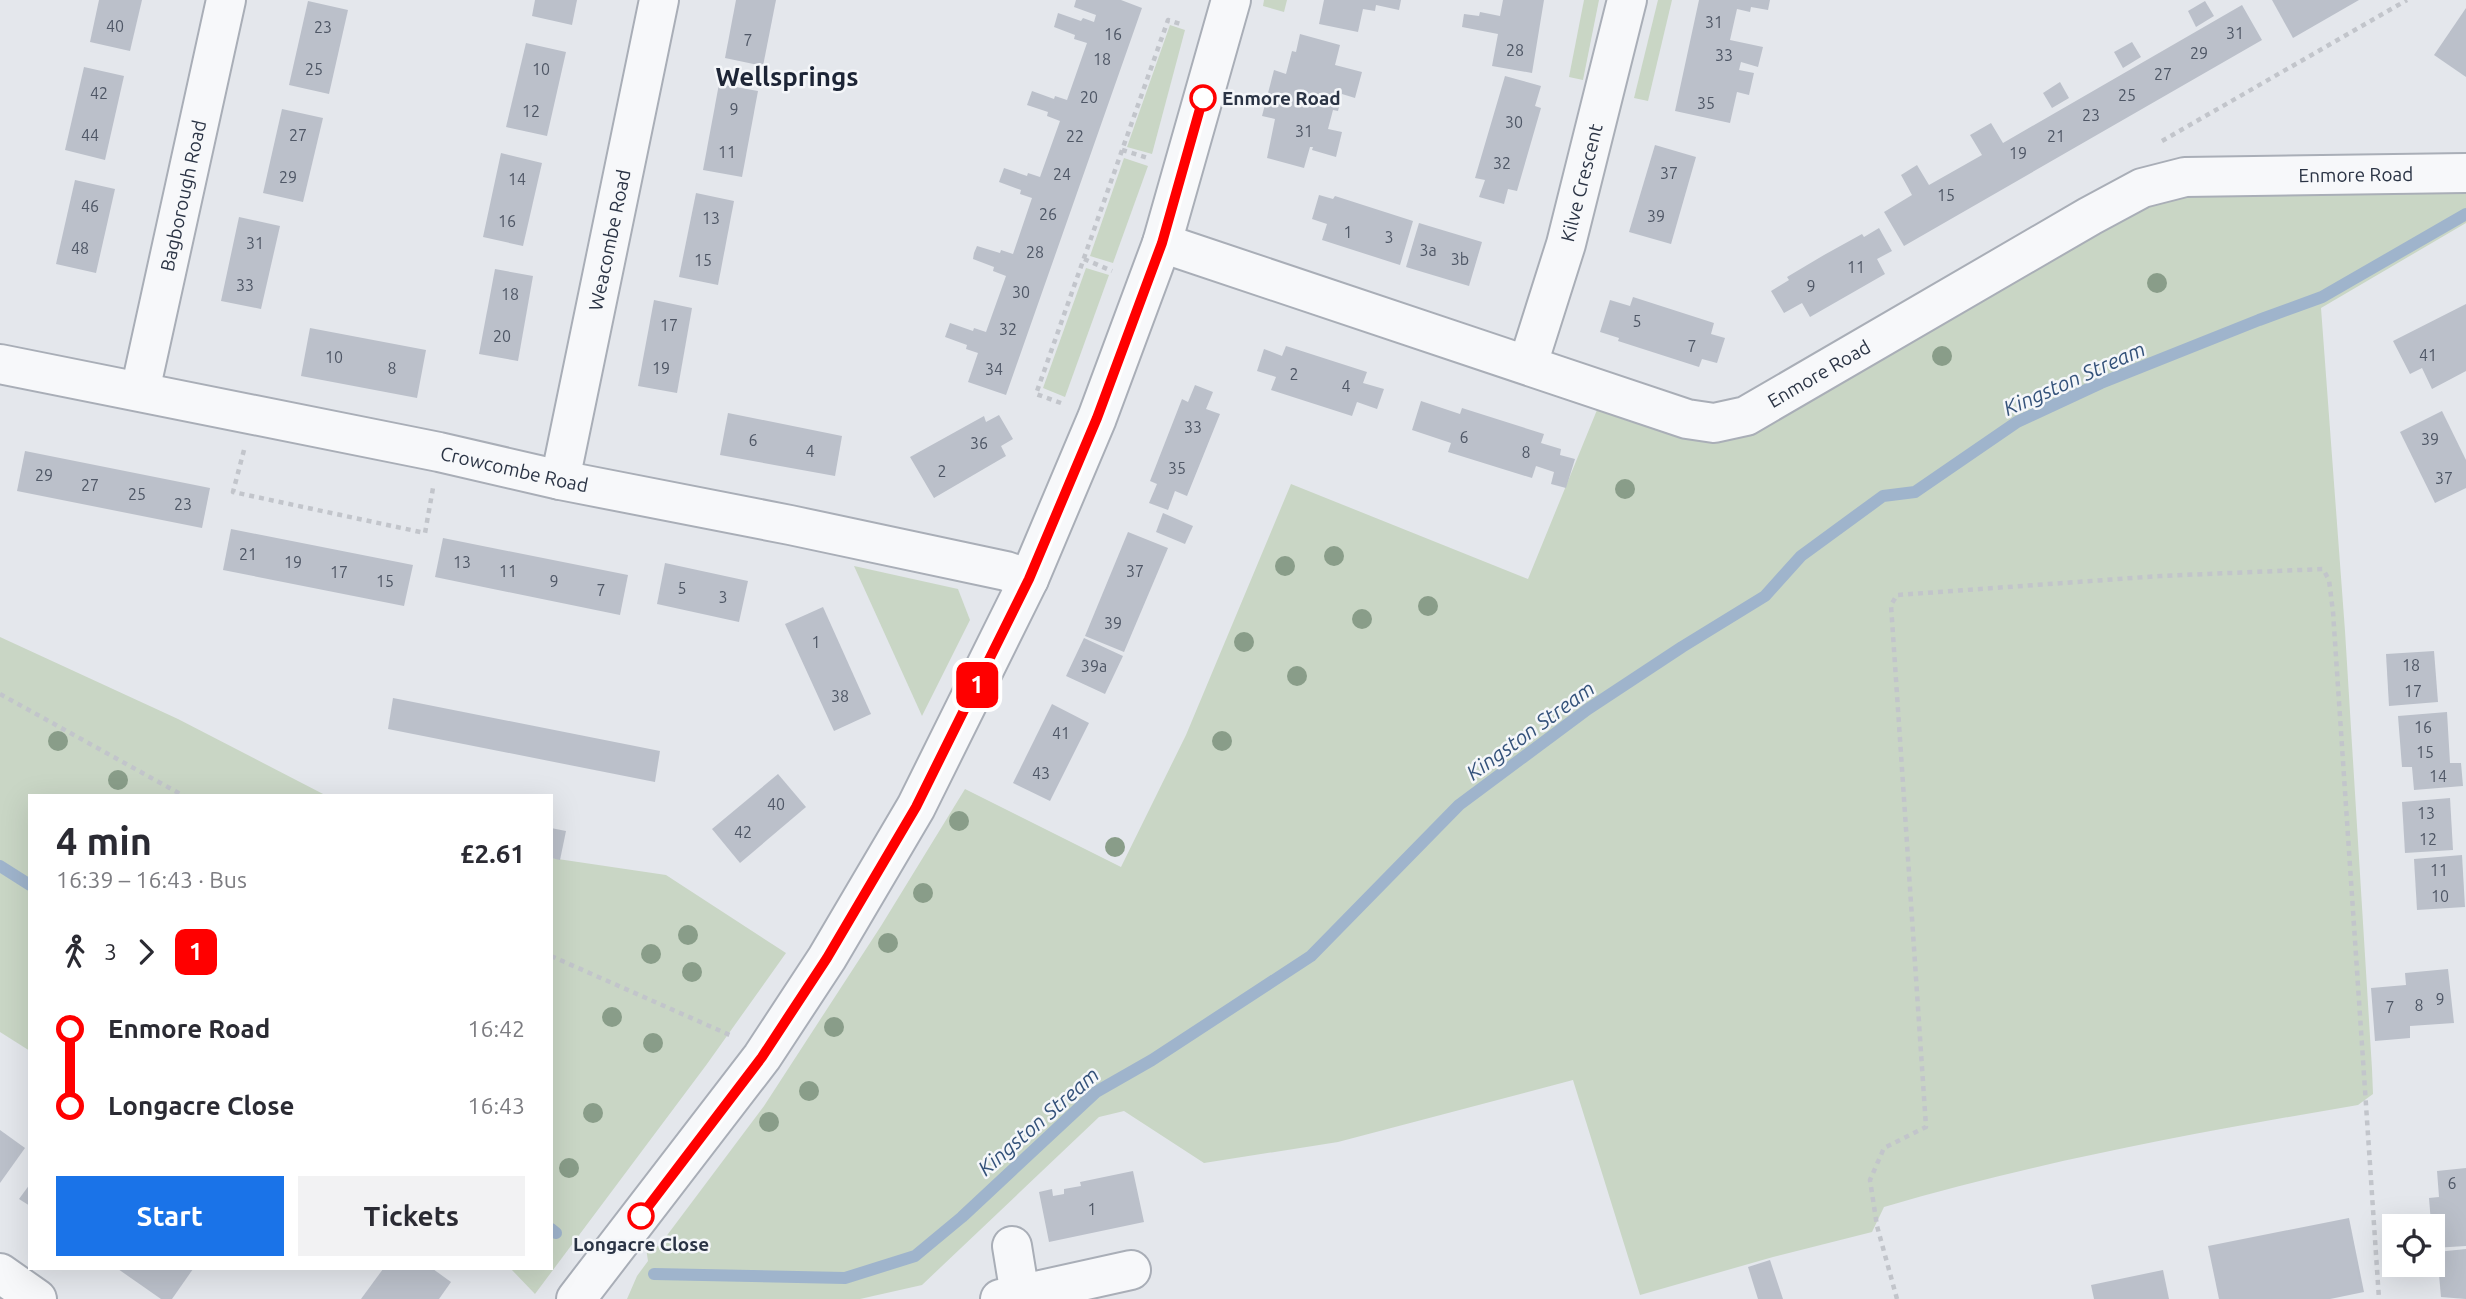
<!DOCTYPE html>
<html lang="en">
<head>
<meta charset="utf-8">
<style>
	:root { --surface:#fff; --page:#f2f2f3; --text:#2b2b33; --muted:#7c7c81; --accent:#1a73e8 }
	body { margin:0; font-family:Ubuntu,sans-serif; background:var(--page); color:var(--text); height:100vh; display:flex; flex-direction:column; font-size:26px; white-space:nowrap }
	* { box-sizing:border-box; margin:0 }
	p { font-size:23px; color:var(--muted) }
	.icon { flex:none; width:38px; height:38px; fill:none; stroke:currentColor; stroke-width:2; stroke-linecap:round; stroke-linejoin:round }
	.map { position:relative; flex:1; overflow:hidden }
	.sheet { position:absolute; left:28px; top:794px; width:525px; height:476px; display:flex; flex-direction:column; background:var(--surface); border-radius:0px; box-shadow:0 7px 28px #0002 }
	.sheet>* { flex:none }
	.badge { padding:0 14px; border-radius:10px; font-size:24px; line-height:46px }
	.fabs { position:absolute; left:2382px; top:1214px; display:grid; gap:14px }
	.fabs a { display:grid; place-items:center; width:63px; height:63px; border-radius:0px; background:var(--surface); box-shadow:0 7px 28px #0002; font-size:35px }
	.map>.badge { position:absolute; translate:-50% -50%; box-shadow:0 0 0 4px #fff }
	.legs { display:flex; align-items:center; gap:10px; height:77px; padding:0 28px; font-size:23px }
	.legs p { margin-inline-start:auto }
	.overview { display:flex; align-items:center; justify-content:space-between; height:119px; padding:0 28px }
	h1 { font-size:38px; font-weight:600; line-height:52px }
	.primary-button { display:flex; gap:14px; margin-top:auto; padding:14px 28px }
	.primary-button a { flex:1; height:80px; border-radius:0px; background:var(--accent); color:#fff; font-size:28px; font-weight:600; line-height:80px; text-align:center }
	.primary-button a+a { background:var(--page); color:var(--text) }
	ul { padding:0 28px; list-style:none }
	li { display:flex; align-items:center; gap:24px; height:77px; font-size:26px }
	li i { display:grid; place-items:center; width:10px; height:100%; margin:0 9px; background:currentColor }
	li i::after { content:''; width:18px; height:18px; margin:-9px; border:5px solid; border-radius:50%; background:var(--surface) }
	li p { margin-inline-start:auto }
	li:first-child i { background:linear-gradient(#0000 50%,currentColor 0) }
	li:last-child i { background:linear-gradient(currentColor 50%,#0000 0) }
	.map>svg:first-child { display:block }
	.green { fill:#c9d6c5 }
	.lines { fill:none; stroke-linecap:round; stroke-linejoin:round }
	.stream { stroke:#9fb4cc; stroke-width:12 }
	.building { fill:#bbc0ca }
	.street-casing { stroke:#a9aeb7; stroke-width:42 }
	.path { stroke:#c2c5cb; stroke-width:4.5; stroke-dasharray:5 5; stroke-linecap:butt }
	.street { stroke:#f7f8fa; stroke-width:38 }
	.tree { fill:#899d89 }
	.line-1-casing { stroke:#fff; stroke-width:16 }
	.line-1 { stroke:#f00; stroke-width:10 }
	.stop-1-dot { fill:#fff; stroke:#f00; stroke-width:3.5 }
	.labels { text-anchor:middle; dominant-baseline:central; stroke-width:5; stroke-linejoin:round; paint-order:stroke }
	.number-label { font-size:16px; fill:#4f5766 }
	.stop-label { font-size:19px; font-weight:bold; fill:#2b3445; stroke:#f4f6f9; text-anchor:start }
	.street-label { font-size:19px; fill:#2b3445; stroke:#f4f6f9 }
	.water-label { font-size:21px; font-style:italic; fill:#34527a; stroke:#f4f6f9 }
	.district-label { font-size:26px; font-weight:bold; fill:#1d2536; stroke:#f4f6f9 }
</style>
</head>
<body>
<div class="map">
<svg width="2466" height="1299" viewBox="0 0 2466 1299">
	<rect width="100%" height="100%" fill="#e4e7ec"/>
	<!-- green -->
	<g class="green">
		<polygon points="1264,0 1287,0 1284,12 1263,6"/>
		<polygon points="1584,0 1599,0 1583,80 1569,77"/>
		<polygon points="1658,0 1672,0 1648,101 1634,98"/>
		<polygon points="1170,25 1185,30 1152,154 1127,147"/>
		<polygon points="1124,158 1148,166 1113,263 1090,256"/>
		<path d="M2466 185V223L2321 308 2345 631 2372 1069 2373 1094 2358 1105C2199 1132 2040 1161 1884 1207L1872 1232 1773 1257 1640 1295 1573 1080 1338 1142 1204 1163 1124 1111 1099 1117 922 1285 860 1299H627L637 1276 648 1261 646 1248 659 1246 764 1106 881 926 965 789 1121 867 1186 735 1291 484 1528 579 1597 410 1689 438 2122 215 2190 192Z"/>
		<polygon points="1086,268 1109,275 1065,397 1043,388"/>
		<polygon points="854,566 958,589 970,620 922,716"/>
		<polygon points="0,637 178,719 327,796 30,796 30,1051 0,1032"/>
		<polygon points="551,858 666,875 786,953 707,1064 535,1294 511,1269 551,1269"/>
	</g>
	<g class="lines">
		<!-- stream -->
		<g class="stream">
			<polyline points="0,866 30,885"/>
			<polyline points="551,1229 556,1233"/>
			<polyline points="654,1274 845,1278 915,1256 962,1217 1096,1092 1152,1060 1311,956 1459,805 1588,709 1682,647 1765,596 1801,556 1883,496 1915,492 2017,422 2101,383 2259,320 2322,297 2466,214"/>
		</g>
	</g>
	<!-- building -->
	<g class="building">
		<polygon points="99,0 142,0 130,51 90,42"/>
		<polygon points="535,0 577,0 572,25 532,16"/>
		<polygon points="736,0 776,0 763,66 725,58"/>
		<polygon points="1076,0 1121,0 1142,8 1006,395 968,382 978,353 966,349 967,345 945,337 950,323 973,331 974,328 986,332 1006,276 993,271 994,267 973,259 974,253 977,246 1000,253 1001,250 1013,254 1032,198 1020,194 1021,190 999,182 1004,168 1027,176 1028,173 1040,177 1060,121 1047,116 1048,112 1027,105 1032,91 1054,99 1055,96 1067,100 1087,43 1074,39 1075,35 1054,27 1058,13 1081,21 1083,18 1094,22 1096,15 1074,7"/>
		<polygon points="1324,0 1401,0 1399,10 1376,5 1375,11 1363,9 1358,32 1319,24"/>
		<polygon points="1503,0 1544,0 1532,73 1492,66 1498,34 1462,27 1464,14 1479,16 1480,12 1500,16"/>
		<polygon points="1699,0 1770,0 1768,10 1751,7 1750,12 1737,9 1730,40 1763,47 1758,67 1741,62 1739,70 1754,73 1749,95 1737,92 1730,123 1675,111"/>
		<polygon points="2272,0 2359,0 2293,38"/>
		<polygon points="308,1 348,10 329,94 289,85"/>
		<polygon points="2205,1 2214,16 2196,27 2188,11"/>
		<polygon points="2242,5 2262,40 1904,246 1884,212 1912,195 1901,175 1917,165 1929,185 1982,155 1970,135 1991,123 2003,143"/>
		<polygon points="2466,8 2466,77 2434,55"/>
		<polygon points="1300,34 1340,45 1335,65 1362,72 1355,98 1342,94 1338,111 1333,110 1328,129 1342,132 1336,157 1312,150 1313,147 1310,147 1304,168 1267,158 1275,119 1262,116 1274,70 1286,74 1292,51 1296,52"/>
		<polygon points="2132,42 2141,57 2123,68 2114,52"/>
		<polygon points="526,43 566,52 547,136 506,127"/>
		<polygon points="84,67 124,76 105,160 65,150"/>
		<polygon points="1505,76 1541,86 1535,106 1541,108 1517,191 1508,189 1504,204 1479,197 1485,180 1475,178"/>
		<polygon points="2060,82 2069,98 2052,108 2043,93"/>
		<polygon points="719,84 758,91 742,177 703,170"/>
		<polygon points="282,109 323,118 303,202 263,193"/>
		<polygon points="1655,145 1696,157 1671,244 1629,232"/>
		<polygon points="501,153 542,163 523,246 483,237"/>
		<polygon points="75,180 115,189 96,273 56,264"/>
		<polygon points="696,193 734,201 718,285 679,277"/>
		<polygon points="1319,195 1333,199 1335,196 1413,221 1400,265 1322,240 1327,224 1312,219"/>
		<polygon points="239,217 280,226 261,309 221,301"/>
		<polygon points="1419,223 1482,242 1469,286 1406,267"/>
		<polygon points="1879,228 1892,251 1877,259 1885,274 1810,317 1802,303 1784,313 1771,291 1789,280 1787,277 1824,255 1862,234 1864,237"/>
		<polygon points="495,269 533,276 518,361 479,354"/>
		<polygon points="1633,297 1714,323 1711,334 1725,338 1717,363 1702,359 1699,367 1618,341 1619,338 1600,332 1610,300 1630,306"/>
		<polygon points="654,300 692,308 677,393 638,386"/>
		<polygon points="2466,304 2466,371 2432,389 2422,368 2410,374 2393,341"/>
		<polygon points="310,328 426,350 417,398 301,376"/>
		<polygon points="1286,346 1367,372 1363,383 1384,389 1377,409 1357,402 1352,416 1271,390 1276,377 1257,371 1264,349 1282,356"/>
		<polygon points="1195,385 1213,392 1206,409 1220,414 1187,496 1175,491 1168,510 1149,503 1157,484 1150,481 1182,399 1188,402"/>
		<polygon points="1421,401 1460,414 1462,408 1544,434 1541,443 1561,449 1560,455 1575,459 1566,488 1551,484 1554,472 1536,466 1532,478 1448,452 1451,443 1412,430"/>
		<polygon points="2442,411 2466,460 2466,488 2435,503 2400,432"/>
		<polygon points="728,413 842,436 835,476 720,455"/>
		<polygon points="999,415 1013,439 1001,446 1006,456 934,498 910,457 984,416 986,422"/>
		<polygon points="25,451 210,488 202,528 17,491"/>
		<polygon points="1163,513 1193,526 1185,544 1156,532"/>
		<polygon points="231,529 413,565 404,606 223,570"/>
		<polygon points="1128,532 1168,548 1124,652 1085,636"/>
		<polygon points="443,538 628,575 620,615 435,577"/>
		<polygon points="665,563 748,581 739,622 657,604"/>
		<polygon points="823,607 871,714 834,731 785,624"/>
		<polygon points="1084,638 1123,656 1105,694 1066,676"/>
		<polygon points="2434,651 2438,702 2389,706 2386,654"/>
		<polygon points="393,698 660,751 655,782 388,729"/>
		<polygon points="1052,704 1089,723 1050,801 1013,783"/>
		<polygon points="2447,712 2450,763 2461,763 2463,786 2414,790 2412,767 2402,767 2398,716"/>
		<polygon points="778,774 806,807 740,863 712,829"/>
		<polygon points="2450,798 2453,850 2405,853 2402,802"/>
		<polygon points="551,828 566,831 560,860 551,858"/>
		<polygon points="2462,855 2465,907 2417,910 2414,859"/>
		<polygon points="2448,969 2454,1023 2410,1026 2410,1038 2375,1041 2371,988 2406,985 2405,973"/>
		<polygon points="0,1130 25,1148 0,1183"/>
		<polygon points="2466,1168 2466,1246 2433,1248 2429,1198 2439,1197 2437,1171"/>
		<polygon points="1133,1171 1144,1222 1049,1242 1039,1192 1052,1189 1053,1196 1064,1194 1064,1189 1081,1186 1080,1182"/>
		<polygon points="30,1184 30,1206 19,1199"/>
		<polygon points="2349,1218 2364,1292 2330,1299 2219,1299 2208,1246"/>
		<polygon points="2466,1249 2466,1299 2441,1297 2437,1252"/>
		<polygon points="1770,1260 1783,1299 1758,1299 1748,1267"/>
		<polygon points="118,1269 193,1269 172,1299 161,1299"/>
		<polygon points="383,1269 433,1269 451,1282 439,1299 361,1299"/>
		<polygon points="2163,1270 2169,1299 2094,1299 2091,1285"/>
	</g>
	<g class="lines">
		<!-- street casing -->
		<g class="street-casing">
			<g id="street">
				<path id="s1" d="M1162 243 1687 419 1714 423 1746 416 2090 216 2142 188 2185 177 2466 173"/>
				<path id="s2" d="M0 364 439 452 560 480 790 525 1006 571 1029 579"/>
				<path id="s3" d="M1528 364 1566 244 1627 0"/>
				<path id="s4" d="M140 391 226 0"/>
				<path id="s5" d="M560 480 659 0"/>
				<polyline points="1012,1246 1020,1295"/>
				<polyline points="0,1273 37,1299"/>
				<polyline points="576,1299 762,1057 827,958 916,807 1029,579 1097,418 1162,243 1231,0"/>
				<polyline points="1000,1299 1131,1270"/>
			</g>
		</g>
		<!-- path -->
		<g class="path">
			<polyline points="2162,141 2407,0"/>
			<polyline points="1122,150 1148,158"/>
			<polyline points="1084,259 1112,271"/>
			<polyline points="1061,403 1036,394 1168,20 1184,25"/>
			<polyline points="244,450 233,492 425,533 433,488"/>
			<polyline points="0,694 184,796"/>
			<polyline points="551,956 732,1036"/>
			<polyline points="1897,1299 1877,1226 1870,1180 1884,1148 1926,1127 1891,605 1897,595 2160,576 2323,569 2329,580 2333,612 2379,1299"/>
		</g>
		<!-- street -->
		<use href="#street" class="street"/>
	</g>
	<!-- trees -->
	<g class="tree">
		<circle cx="2157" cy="283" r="10"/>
		<circle cx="1942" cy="356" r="10"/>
		<circle cx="1625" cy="489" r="10"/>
		<circle cx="1334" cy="556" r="10"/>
		<circle cx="1285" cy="566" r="10"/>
		<circle cx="1428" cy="606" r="10"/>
		<circle cx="1362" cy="619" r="10"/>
		<circle cx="1244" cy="642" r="10"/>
		<circle cx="1297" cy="676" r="10"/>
		<circle cx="58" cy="741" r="10"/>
		<circle cx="1222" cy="741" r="10"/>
		<circle cx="118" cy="780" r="10"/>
		<circle cx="959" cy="821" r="10"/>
		<circle cx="1115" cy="847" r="10"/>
		<circle cx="923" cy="893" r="10"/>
		<circle cx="688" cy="935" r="10"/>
		<circle cx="888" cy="943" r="10"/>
		<circle cx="651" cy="954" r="10"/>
		<circle cx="692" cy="972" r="10"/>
		<circle cx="612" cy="1017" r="10"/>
		<circle cx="834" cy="1027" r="10"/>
		<circle cx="653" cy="1043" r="10"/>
		<circle cx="809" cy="1091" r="10"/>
		<circle cx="593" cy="1113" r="10"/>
		<circle cx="769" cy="1122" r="10"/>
		<circle cx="569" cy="1168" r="10"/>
	</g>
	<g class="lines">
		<!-- line-1 casing -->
		<g class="line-1-casing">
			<polyline id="line-1" points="641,1216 762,1057 827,958 916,807 1029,579 1097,418 1162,243 1203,98"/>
		</g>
		<!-- line-1 -->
		<use href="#line-1" class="line-1"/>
	</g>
	<!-- markers -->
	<g class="stop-1-dot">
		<circle cx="1203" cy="98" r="12"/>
		<circle cx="641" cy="1216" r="12"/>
	</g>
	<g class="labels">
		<!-- number labels -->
		<g class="number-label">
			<text x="1714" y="22">31</text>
			<text x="115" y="26">40</text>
			<text x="323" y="27">23</text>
			<text x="2235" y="33">31</text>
			<text x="1113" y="34">16</text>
			<text x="748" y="40">7</text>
			<text x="1515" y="50">28</text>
			<text x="2199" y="53">29</text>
			<text x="1724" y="55">33</text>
			<text x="1102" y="59">18</text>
			<text x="314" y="69">25</text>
			<text x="541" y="69">10</text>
			<text x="2163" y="74">27</text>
			<text x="99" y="93">42</text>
			<text x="2127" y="95">25</text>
			<text x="1089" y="97">20</text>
			<text x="1706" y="103">35</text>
			<text x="734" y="109">9</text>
			<text x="531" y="111">12</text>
			<text x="2091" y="115">23</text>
			<text x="1514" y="122">30</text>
			<text x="1304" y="131">31</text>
			<text x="90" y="135">44</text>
			<text x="298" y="135">27</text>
			<text x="1075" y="136">22</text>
			<text x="2056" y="136">21</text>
			<text x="727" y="152">11</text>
			<text x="2018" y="153">19</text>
			<text x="1502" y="163">32</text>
			<text x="1669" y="173">37</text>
			<text x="1062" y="174">24</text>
			<text x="288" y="177">29</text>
			<text x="517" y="179">14</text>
			<text x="1946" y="195">15</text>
			<text x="90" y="206">46</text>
			<text x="1048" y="214">26</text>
			<text x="1656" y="216">39</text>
			<text x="711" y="218">13</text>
			<text x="507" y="221">16</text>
			<text x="1348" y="232">1</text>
			<text x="1389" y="237">3</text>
			<text x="255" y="243">31</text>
			<text x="80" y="248">48</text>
			<text x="1428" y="250">3a</text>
			<text x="1035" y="252">28</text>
			<text x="1460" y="259">3b</text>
			<text x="703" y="260">15</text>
			<text x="1856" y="267">11</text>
			<text x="245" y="285">33</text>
			<text x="1811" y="286">9</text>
			<text x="1021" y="292">30</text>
			<text x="510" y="294">18</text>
			<text x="1637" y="321">5</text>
			<text x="669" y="325">17</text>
			<text x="1008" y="329">32</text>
			<text x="502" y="336">20</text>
			<text x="1692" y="346">7</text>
			<text x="2428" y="355">41</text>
			<text x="334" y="357">10</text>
			<text x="392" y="368">8</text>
			<text x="661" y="368">19</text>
			<text x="994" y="369">34</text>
			<text x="1294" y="374">2</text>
			<text x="1346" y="386">4</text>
			<text x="1193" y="427">33</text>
			<text x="1464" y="437">6</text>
			<text x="2430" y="439">39</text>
			<text x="753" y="440">6</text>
			<text x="979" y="443">36</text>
			<text x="810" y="451">4</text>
			<text x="1526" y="452">8</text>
			<text x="1177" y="468">35</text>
			<text x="942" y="471">2</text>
			<text x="44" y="475">29</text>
			<text x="2444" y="478">37</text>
			<text x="90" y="485">27</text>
			<text x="137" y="494">25</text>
			<text x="183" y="504">23</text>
			<text x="248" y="554">21</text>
			<text x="293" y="562">19</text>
			<text x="462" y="562">13</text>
			<text x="508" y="571">11</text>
			<text x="1135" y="571">37</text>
			<text x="339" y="572">17</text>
			<text x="385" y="581">15</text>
			<text x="554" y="581">9</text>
			<text x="682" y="588">5</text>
			<text x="601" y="590">7</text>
			<text x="723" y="597">3</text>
			<text x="1113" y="623">39</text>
			<text x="816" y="642">1</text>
			<text x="2411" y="665">18</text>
			<text x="1094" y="666">39a</text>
			<text x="2413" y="691">17</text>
			<text x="840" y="696">38</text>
			<text x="2423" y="727">16</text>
			<text x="1061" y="733">41</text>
			<text x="2425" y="752">15</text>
			<text x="1041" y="773">43</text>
			<text x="2438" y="776">14</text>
			<text x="776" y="804">40</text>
			<text x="2426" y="813">13</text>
			<text x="743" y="832">42</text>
			<text x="2428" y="839">12</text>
			<text x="2439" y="870">11</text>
			<text x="2440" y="896">10</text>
			<text x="2440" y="999">9</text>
			<text x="2419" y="1005">8</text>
			<text x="2390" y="1007">7</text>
			<text x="2452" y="1183">6</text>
			<text x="1092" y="1209">1</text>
		</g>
		<!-- stop labels -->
		<g class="stop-label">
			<text x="1222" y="98">Enmore Road</text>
			<text x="641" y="1244" text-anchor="middle">Longacre Close</text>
		</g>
		<!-- street labels -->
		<g class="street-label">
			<text stroke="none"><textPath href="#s1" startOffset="1286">Enmore Road</textPath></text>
			<text stroke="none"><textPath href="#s3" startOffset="189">Kilve Crescent</textPath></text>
			<text stroke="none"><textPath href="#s4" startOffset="200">Bagborough Road</textPath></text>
			<text stroke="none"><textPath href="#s5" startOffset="245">Weacombe Road</textPath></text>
			<text stroke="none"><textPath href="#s1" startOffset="698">Enmore Road</textPath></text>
			<text stroke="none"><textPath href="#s2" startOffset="525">Crowcombe Road</textPath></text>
		</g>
		<!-- water labels -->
		<g class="water-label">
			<text transform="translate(2074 378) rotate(-24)">Kingston Stream</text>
			<text transform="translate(1530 730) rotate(-36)">Kingston Stream</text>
			<text transform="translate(1038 1121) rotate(-41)">Kingston Stream</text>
		</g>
		<!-- district labels -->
		<g class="district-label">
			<text x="787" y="76">Wellsprings</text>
		</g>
	</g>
</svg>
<div class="fabs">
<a><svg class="icon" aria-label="locate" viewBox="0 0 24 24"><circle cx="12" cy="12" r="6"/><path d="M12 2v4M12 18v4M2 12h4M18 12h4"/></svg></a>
</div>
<b class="badge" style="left:977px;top:685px;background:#f00;color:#fff">1</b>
<section class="sheet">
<div class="overview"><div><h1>4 min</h1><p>16:39 – 16:43 · Bus</p></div><b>£2.61</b></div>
<div class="legs"><svg class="icon" aria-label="walk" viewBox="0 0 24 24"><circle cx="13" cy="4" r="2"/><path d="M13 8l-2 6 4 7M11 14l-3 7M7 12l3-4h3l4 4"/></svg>3<svg class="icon" aria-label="forward" viewBox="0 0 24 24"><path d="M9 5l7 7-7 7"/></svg><b class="badge" style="background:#f00;color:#fff">1</b></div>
<ul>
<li><i style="color:#f00"></i><b>Enmore Road</b><p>16:42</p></li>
<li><i style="color:#f00"></i><b>Longacre Close</b><p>16:43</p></li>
</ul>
<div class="primary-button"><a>Start</a><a>Tickets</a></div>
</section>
</div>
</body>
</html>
